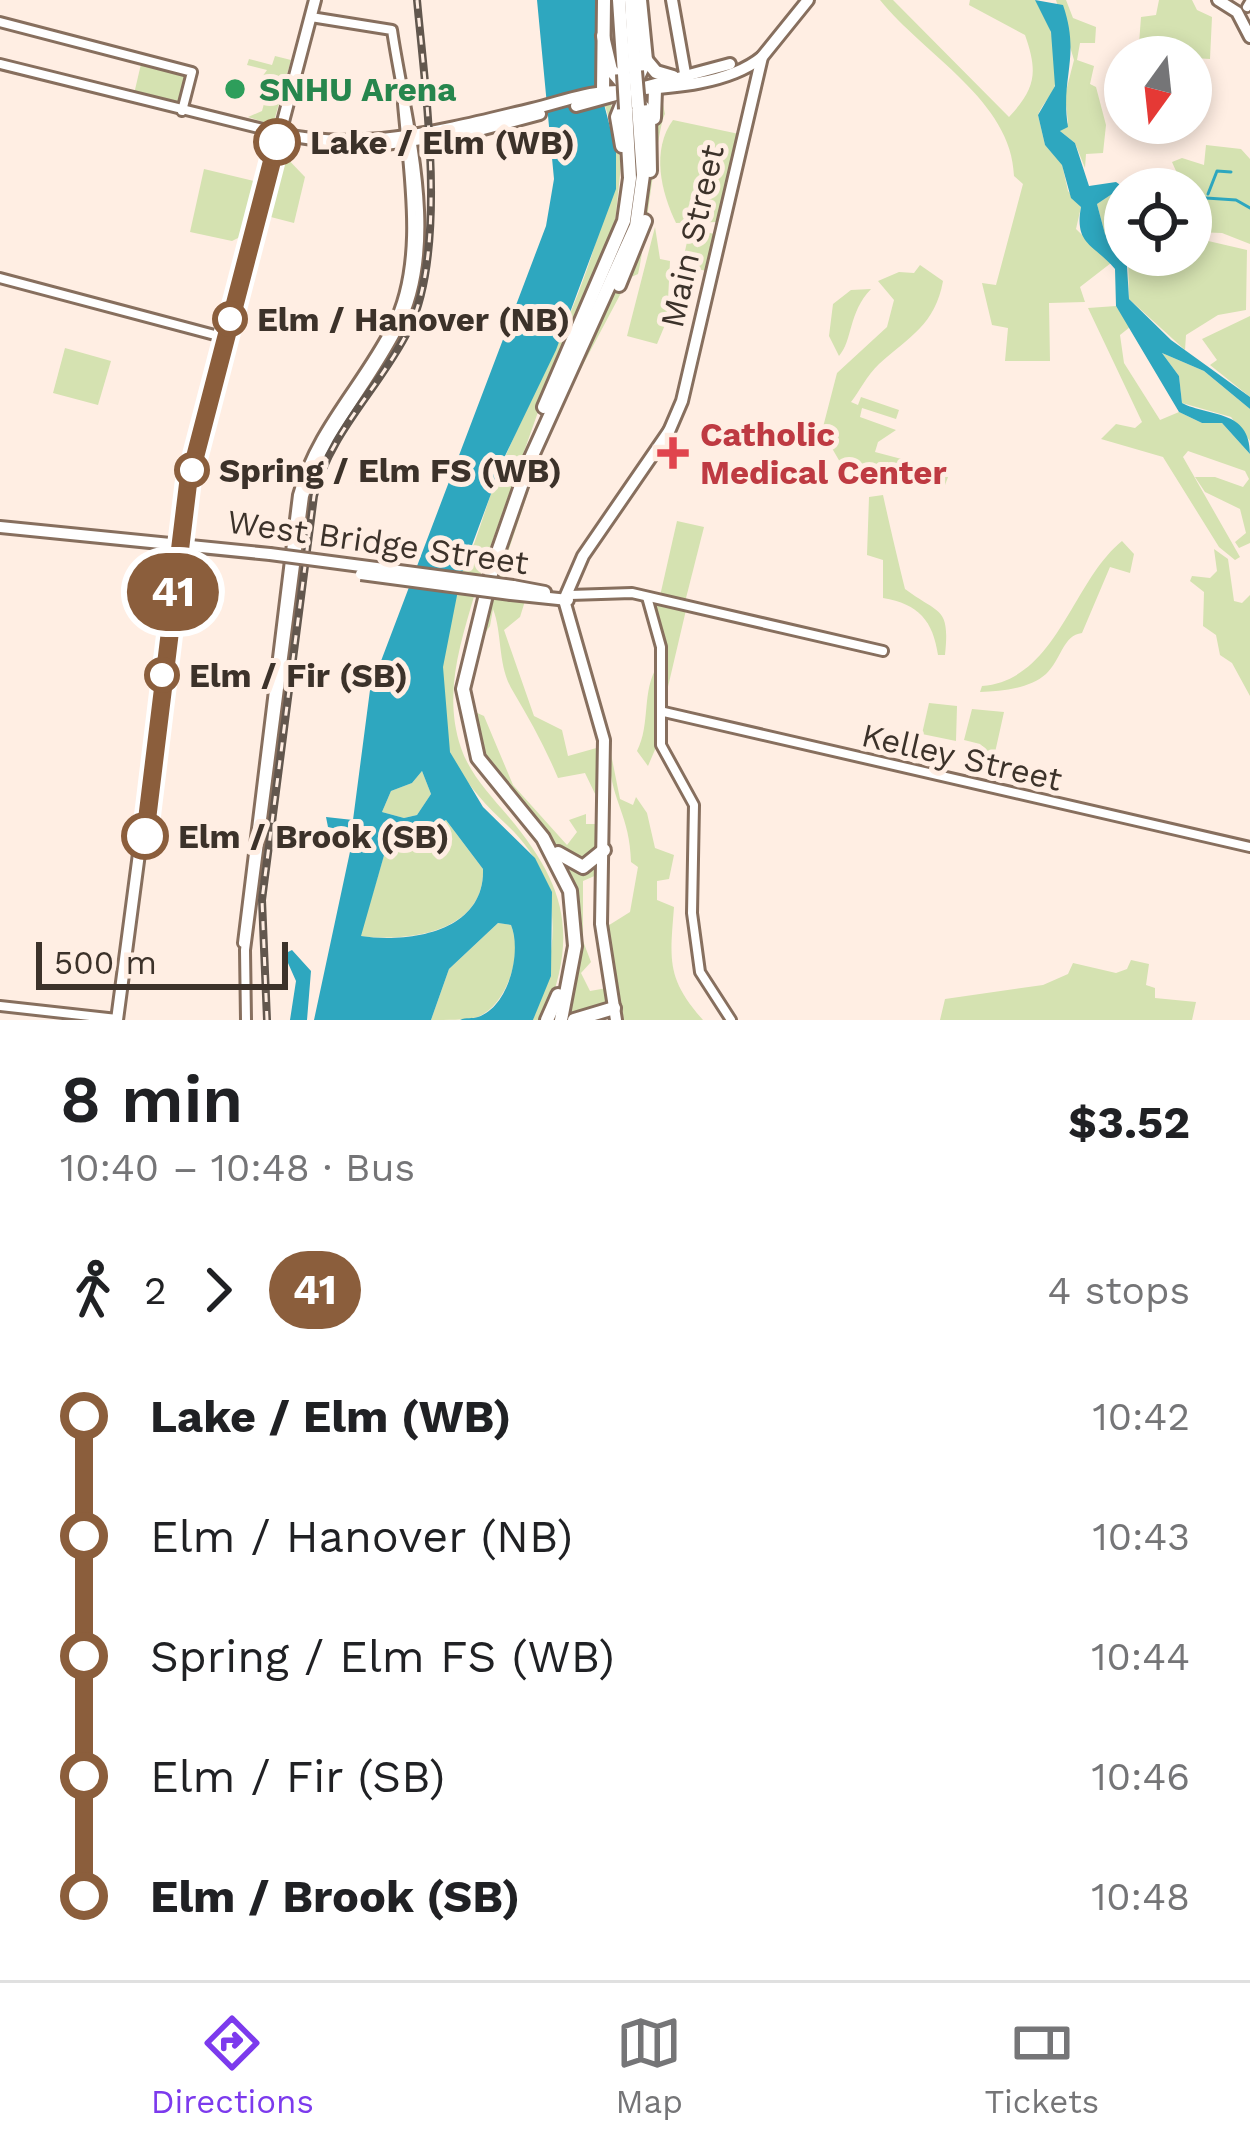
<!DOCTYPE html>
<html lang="en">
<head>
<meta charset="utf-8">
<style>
	:root { --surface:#fff; --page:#f6f6f6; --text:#202124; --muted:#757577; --line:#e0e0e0; --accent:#7c3aed }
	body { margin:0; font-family:"Work Sans",sans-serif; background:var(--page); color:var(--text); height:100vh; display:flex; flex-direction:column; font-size:45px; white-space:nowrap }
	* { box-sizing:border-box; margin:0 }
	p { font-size:39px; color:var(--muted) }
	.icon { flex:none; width:66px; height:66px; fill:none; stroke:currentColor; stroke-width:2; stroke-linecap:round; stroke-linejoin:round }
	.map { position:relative; height:1020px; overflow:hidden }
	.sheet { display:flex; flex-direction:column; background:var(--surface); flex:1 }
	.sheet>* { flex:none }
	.badge { padding:0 24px; border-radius:39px; font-size:42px; line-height:78px }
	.needle { width:78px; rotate:195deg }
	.buttons { position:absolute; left:1104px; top:36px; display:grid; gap:24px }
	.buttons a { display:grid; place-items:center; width:108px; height:108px; border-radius:50%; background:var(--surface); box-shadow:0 6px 18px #0003; font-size:60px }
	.scale { position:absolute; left:36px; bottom:30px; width:252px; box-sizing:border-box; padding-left:12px; border:6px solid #3c322a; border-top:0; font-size:33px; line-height:42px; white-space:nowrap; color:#3c322a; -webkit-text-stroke:9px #ffeee3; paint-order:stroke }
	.map>.badge { position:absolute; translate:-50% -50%; box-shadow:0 0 0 6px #fff }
	.legs { display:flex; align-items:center; gap:18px; height:132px; padding:0 60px; font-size:39px }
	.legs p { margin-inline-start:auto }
	.overview { display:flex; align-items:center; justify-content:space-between; height:204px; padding:0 60px }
	h1 { font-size:66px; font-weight:600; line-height:90px }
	ul { padding:0 60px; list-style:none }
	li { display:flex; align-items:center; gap:42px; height:120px; font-size:45px }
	li i { display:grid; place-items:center; width:18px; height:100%; margin:0 15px; background:currentColor }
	li i::after { content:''; width:30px; height:30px; margin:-15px; border:9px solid; border-radius:50%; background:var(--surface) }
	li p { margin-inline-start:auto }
	li:first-child i { background:linear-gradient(#0000 50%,currentColor 0) }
	li:last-child i { background:linear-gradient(currentColor 50%,#0000 0) }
	.tab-bar { display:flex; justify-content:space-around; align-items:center; height:168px; border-top:3px solid var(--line); background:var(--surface); font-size:33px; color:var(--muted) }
	.tab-bar a { display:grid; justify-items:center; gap:6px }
	.tab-bar .on { color:var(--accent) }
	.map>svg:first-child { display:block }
	.green { fill:#d5e2b1 }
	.water { fill:#2ea7bf; fill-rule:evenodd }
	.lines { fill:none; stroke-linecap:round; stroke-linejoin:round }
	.stream { stroke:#2ea7bf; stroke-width:3 }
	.minor-casing { stroke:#876f5e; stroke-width:14 }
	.major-casing { stroke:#876f5e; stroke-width:16 }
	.highway-casing { stroke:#876f5e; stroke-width:18 }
	.minor { stroke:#fff; stroke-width:8 }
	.major { stroke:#fff; stroke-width:10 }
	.highway { stroke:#fff; stroke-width:12 }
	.rail-casing { stroke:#62574e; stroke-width:8 }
	.rail { stroke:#ffeee3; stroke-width:3; stroke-dasharray:9; stroke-linecap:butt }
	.major-bridge-casing { stroke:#876f5e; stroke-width:16; stroke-linecap:butt }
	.highway-bridge-casing { stroke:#876f5e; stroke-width:18; stroke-linecap:butt }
	.major-bridge { stroke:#fff; stroke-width:10 }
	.highway-bridge { stroke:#fff; stroke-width:12 }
	.line-1-casing { stroke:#fff; stroke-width:27 }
	.line-1 { stroke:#8b5e3c; stroke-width:18 }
	.leisure-dot { fill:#2e9e5b; stroke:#ffeee3; stroke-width:4.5 }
	.stop-1-dot { fill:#fff; stroke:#8b5e3c; stroke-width:6 }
	.health-dot { fill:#e0444e; stroke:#ffeee3; stroke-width:4.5 }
	.labels { text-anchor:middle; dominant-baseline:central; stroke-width:10; stroke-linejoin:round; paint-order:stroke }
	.leisure-label { font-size:33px; font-weight:bold; fill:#27864d; stroke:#ffeee3; text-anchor:start }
	.stop-label { font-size:33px; font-weight:bold; fill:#3c322a; stroke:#ffeee3; text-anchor:start }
	.street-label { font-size:33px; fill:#3c322a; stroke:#ffeee3 }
	.health-label { font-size:33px; font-weight:bold; fill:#be3a42; stroke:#ffeee3; text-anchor:start }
</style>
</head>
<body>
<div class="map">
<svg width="1250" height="1020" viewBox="0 0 1250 1020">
	<rect width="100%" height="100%" fill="#ffeee3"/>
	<!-- green -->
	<g class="green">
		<path d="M880 0H893L1009 117C1036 88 1038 72 1025 35L969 5 970 0H1035C1051 18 1062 65 1054 88 1050 98 1042 104 1038 115L1045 145 1062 164 1068 191 1081 207 1076 229 1111 263 1080 287 1085 302 1049 303 1050 361H1005L1008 328 992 325 982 283 996 285 1023 184 1014 176C1012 101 923 54 880 0Z"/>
		<polygon points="1056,0 1066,0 1073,18 1096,27 1095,43 1080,43 1077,60 1094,66 1090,84 1096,87 1106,125 1103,153 1086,154 1085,168 1075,143 1060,131 1068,123 1065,95 1074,60"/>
		<polygon points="1159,0 1192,0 1197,10 1212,17 1210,59 1194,58 1191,83 1191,57 1138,57 1141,17 1156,15"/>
		<polygon points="275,56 291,60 273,125 248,117 262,111 269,85 262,77 267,70 247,65 249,59 272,65"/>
		<polygon points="147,62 186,75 178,105 134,94 141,64"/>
		<path d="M657 98 662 99 665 114C658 123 645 246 638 274L629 278 550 427 503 567 509 583 493 580 552 417 643 235Z"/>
		<path d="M611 104 621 165 615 223 550 378 479 579 460 576C480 537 488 494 506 455 544 369 638 198 605 106Z"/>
		<path d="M673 120 739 134 718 222 676 223C661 192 651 150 673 120Z"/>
		<polygon points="1206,145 1241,149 1250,159 1250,244 1222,233 1196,232 1191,189 1163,189 1162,177 1176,171 1172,162 1182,158 1204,165"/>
		<polygon points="280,151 305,177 294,223 263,215"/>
		<polygon points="204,169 258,182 246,234 232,241 190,232"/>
		<polygon points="1115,192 1125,197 1125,233 1114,243 1105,234 1097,204"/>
		<polygon points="655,227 660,259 670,261 667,320 657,344 627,336"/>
		<polygon points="690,228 714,234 706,271 682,265"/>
		<polygon points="1191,237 1247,250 1246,310 1218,315 1186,335 1185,350 1129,299 1128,255 1191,255"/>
		<path d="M920 265 943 281C935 325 910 336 879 364 867 375 859 392 851 402L858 405 861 397 899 410 896 419 862 408 860 417 896 430 878 442 875 452 913 462 916 470 948 477 945 485 840 462 822 431 837 373 887 327 894 300 878 281 899 272 914 273Z"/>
		<path d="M871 289C848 313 853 340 839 356L829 336 833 304 851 290Z"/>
		<polygon points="1116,306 1130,327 1120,335 1124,363 1160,420 1179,412 1202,423 1222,423 1250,454 1250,543 1239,548 1235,542 1246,533 1240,509 1205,492 1195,477 1215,477 1243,487 1249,479 1245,471 1188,451 1183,457 1240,557 1235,560 1219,547 1163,457 1101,439 1116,424 1135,428 1142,422 1088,308"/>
		<polygon points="1250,316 1250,397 1210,365 1217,360 1202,339"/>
		<polygon points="65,348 111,361 98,405 53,393"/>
		<polygon points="1162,353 1204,371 1250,409 1250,441 1231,417 1182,403 1179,376"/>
		<path d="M883 495C890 527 897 556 905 589 940 615 950 606 945 655H938C933 621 919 604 883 598V560L867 555 869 497Z"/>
		<polygon points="677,521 704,527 685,602 660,596"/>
		<path d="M1122 541 1134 554 1130 573 1110 567 1082 633C1063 635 1061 660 1046 674 1029 689 1002 691 980 692L982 686C1057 680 1072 581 1122 541Z"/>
		<polygon points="1214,549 1228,559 1234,601 1242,603 1250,595 1250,696 1232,663 1220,655 1216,635 1203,626 1204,592 1190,581 1192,576 1210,578 1217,571"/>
		<path d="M457 590 475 593C460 645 443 694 461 748 470 774 490 795 508 816 566 885 579 934 544 1020H533C559 949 567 881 507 825 485 805 465 783 451 754 429 708 444 637 457 590Z"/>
		<path d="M489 596 525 601 520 617 504 630 534 716 562 730 568 756 600 747 598 800 585 773 558 778C545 747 530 720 514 693 497 667 503 635 493 609L490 626 475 648Z"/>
		<polygon points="651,602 686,610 667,691 663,644"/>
		<path d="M658 665 657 745 648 766 637 751C651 724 641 691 658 665Z"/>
		<polygon points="929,703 957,706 956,741 922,734"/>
		<polygon points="466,708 484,716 513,785 567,845 577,832 569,820 586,814 586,824 601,824 601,847 591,862 568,860 489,769"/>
		<polygon points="972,709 1004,712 994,757 980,744 964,740"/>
		<path d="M610 749 620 799 633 805 636 797 647 813 655 848 674 855 669 879 657 881V900L674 907C670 960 666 978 703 1020H621L606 927 630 912 638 867 631 862C630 811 607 798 610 749Z"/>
		<polygon points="422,771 431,794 417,815 404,818 382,812 391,791 412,783"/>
		<path d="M446 820 483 869C485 933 407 942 360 936L385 852Z"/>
		<path d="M559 857 565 863 600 860 599 874 583 881V941L591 962 581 973 590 991 607 988 609 1004 570 1020H565C577 960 587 913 559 857Z"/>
		<path d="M498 923 511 925C523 953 508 1004 478 1017 465 1020 446 1020 431 1020L449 969Z"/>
		<polygon points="1131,960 1149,964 1146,985 1155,988 1155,998 1196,1002 1192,1020 940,1020 945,999 1043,985 1068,974 1073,963 1116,973 1127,969"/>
	</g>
	<!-- water -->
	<g class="water">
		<path d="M537 0H598L599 85 616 150V189L556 350 505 456 461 575 443 667 450 752 483 807 535 858 552 892 551 976 533 1020H460C466 1017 472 1019 478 1017 509 1007 522 951 511 925L498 923 449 969 431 1020H314L354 833 328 827 326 817 353 820 370 690 546 226 554 179ZM422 771 431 794 417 815 404 818 382 812 391 791 412 783ZM446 820 483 869C485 933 407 943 361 936L385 852Z"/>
		<path d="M1035 0 1063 5C1081 57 1060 78 1068 127L1060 131 1075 143 1089 186 1116 182 1126 189 1125 197 1115 192 1097 204 1105 234 1115 243 1125 233 1129 299 1171 340 1250 397V409L1204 371 1162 353 1179 376 1182 403C1209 417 1250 409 1250 454L1222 423H1202L1179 412 1116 306 1115 269C1094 244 1074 245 1081 207L1071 198 1062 165 1045 145 1038 115 1055 86 1051 32Z"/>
		<polygon points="292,950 311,971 307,1020 290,1020 296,981 284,954"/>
	</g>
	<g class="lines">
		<!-- stream -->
		<g class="stream">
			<polyline points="1208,194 1217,171 1231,172"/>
			<polyline points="1191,197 1236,200 1250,208"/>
		</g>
		<!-- minor casing -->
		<g class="minor-casing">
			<g id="minor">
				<polyline points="1247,7 1250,2"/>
				<polyline points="0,22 192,72 182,111"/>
				<polyline points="0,64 279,133"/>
				<polyline points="0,278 226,338"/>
				<polyline points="570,595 632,593 883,651"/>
				<polyline points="647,597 661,647 661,745 694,805 692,913 700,972 731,1020"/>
				<polyline points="664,712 1250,847"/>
				<path d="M243 943 298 495C316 429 362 386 392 327 427 259 407 165 402 91"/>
				<polyline points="0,1006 117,1019"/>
				<path d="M246 1020 245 950 304 496C324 432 368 387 398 328 443 242 405 119 392 30L311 17"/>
			</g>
		</g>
		<!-- major casing -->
		<g class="major-casing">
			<g id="major">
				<polyline points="672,0 686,79"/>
				<polyline points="1218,0 1237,12 1250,37"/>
				<polyline points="644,87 730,64"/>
				<polyline points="576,106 616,95"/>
				<path d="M279 133C361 154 452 128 532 109 555 104 580 94 604 92 651 88 723 89 762 57"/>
				<polyline points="364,147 472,132 540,114"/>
				<polyline points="667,436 682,401 762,57 808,0"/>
				<polyline points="0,527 270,554"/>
				<polyline points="513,586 545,592"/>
				<polyline points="511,594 568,600"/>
				<polyline points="117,1020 188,483 315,0"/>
				<polyline points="616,1020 601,924 604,740 564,600 583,556 669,431"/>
			</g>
		</g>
		<!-- highway casing -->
		<g class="highway-casing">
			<g id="highway">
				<polyline points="619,0 624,74"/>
				<polyline points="631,0 635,71"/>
				<polyline points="603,36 611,70 649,114 650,171"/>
				<polyline points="646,60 656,72 673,77"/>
				<polyline points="634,86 646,60 640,0"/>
				<polyline points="603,92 604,0"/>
				<polyline points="654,118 655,90"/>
				<polyline points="622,146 617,117 623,102"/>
				<polyline points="619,285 645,221"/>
				<polyline points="544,407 624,221 630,178 626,109"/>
				<polyline points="558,853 583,867 604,850"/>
				<polyline points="547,1020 558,995"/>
				<polyline points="561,1020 575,946 570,891 543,838 478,758 463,689 493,566 530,460 636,226 643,175 638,106"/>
				<polyline points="574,1020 614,1008"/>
			</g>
		</g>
		<!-- minor -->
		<use href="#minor" class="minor"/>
		<!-- major -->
		<use href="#major" class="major"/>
		<!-- highway -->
		<use href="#highway" class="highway"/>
		<!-- rail casing -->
		<g class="rail-casing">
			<path id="rail" d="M267 1020 262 900 314 496C330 431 380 388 409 329 448 248 425 89 417 0"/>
		</g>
		<!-- rail -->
		<use href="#rail" class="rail"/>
		<!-- major-bridge casing -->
		<g class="major-bridge-casing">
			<g id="major-bridge">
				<polyline points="270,554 513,586"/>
				<polyline points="361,574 511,594"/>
			</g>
		</g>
		<!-- highway-bridge casing -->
		<g class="highway-bridge-casing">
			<g id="highway-bridge">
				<polyline points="635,71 638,106"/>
				<polyline points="624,74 626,109"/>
			</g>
		</g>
		<!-- major-bridge -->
		<use href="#major-bridge" class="major-bridge"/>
		<!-- highway-bridge -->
		<use href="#highway-bridge" class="highway-bridge"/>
	</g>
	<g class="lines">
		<!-- line-1 casing -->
		<g class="line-1-casing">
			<polyline id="line-1" points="145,836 188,484 277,142"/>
		</g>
		<!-- line-1 -->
		<use href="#line-1" class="line-1"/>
	</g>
	<!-- markers -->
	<circle class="leisure-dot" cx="235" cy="89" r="12"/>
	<g class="stop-1-dot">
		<circle cx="277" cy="142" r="21"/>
		<circle cx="230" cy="319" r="15"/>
		<circle cx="192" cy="470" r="15"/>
		<circle cx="162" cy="675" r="15"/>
		<circle cx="145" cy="836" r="21"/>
	</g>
	<path class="health-dot" d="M667 435h12v12h12v12h-12v12h-12v-12h-12v-12h12z"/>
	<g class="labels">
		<!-- leisure labels -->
		<g class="leisure-label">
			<text x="259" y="89">SNHU Arena</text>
		</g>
		<!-- stop labels -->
		<g class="stop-label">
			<text x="310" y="142">Lake / Elm (WB)</text>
			<text x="257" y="319">Elm / Hanover (NB)</text>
			<text x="219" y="470">Spring / Elm FS (WB)</text>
			<text x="189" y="675">Elm / Fir (SB)</text>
			<text x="178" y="836">Elm / Brook (SB)</text>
		</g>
		<!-- street labels -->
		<g class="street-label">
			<text transform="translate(692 236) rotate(-77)">Main Street</text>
			<text transform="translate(378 542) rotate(8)">West Bridge Street</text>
			<text transform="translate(962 757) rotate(13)">Kelley Street</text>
		</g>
		<!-- health labels -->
		<g class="health-label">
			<text x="700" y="434">Catholic<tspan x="700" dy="38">Medical Center</tspan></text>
		</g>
	</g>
</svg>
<div class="buttons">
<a><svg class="needle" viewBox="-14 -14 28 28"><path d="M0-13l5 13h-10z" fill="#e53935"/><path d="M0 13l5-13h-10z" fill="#757577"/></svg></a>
<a><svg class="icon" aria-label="locate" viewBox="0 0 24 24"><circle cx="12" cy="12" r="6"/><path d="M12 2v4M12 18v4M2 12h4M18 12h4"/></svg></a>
</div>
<div class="scale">500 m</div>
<b class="badge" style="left:173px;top:592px;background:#8b5e3c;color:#fff">41</b>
</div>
<section class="sheet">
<div class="overview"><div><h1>8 min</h1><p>10:40 – 10:48 · Bus</p></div><b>$3.52</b></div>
<div class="legs"><svg class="icon" aria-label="walk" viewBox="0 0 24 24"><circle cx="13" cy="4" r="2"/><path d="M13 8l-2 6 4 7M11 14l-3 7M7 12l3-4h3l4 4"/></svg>2<svg class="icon" aria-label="forward" viewBox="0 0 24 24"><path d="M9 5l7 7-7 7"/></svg><b class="badge" style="background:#8b5e3c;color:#fff">41</b><p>4 stops</p></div>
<ul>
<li><i style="color:#8b5e3c"></i><b>Lake / Elm (WB)</b><p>10:42</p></li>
<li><i style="color:#8b5e3c"></i><span>Elm / Hanover (NB)</span><p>10:43</p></li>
<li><i style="color:#8b5e3c"></i><span>Spring / Elm FS (WB)</span><p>10:44</p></li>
<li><i style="color:#8b5e3c"></i><span>Elm / Fir (SB)</span><p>10:46</p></li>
<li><i style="color:#8b5e3c"></i><b>Elm / Brook (SB)</b><p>10:48</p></li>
</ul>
</section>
<nav class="tab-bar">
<a class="on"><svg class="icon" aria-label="directions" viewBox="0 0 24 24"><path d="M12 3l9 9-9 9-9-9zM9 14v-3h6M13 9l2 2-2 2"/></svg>Directions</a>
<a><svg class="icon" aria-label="map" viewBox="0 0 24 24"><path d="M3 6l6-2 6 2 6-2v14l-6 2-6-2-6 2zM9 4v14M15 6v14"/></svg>Map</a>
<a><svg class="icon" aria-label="tickets" viewBox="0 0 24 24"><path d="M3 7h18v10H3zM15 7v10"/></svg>Tickets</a>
</nav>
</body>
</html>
